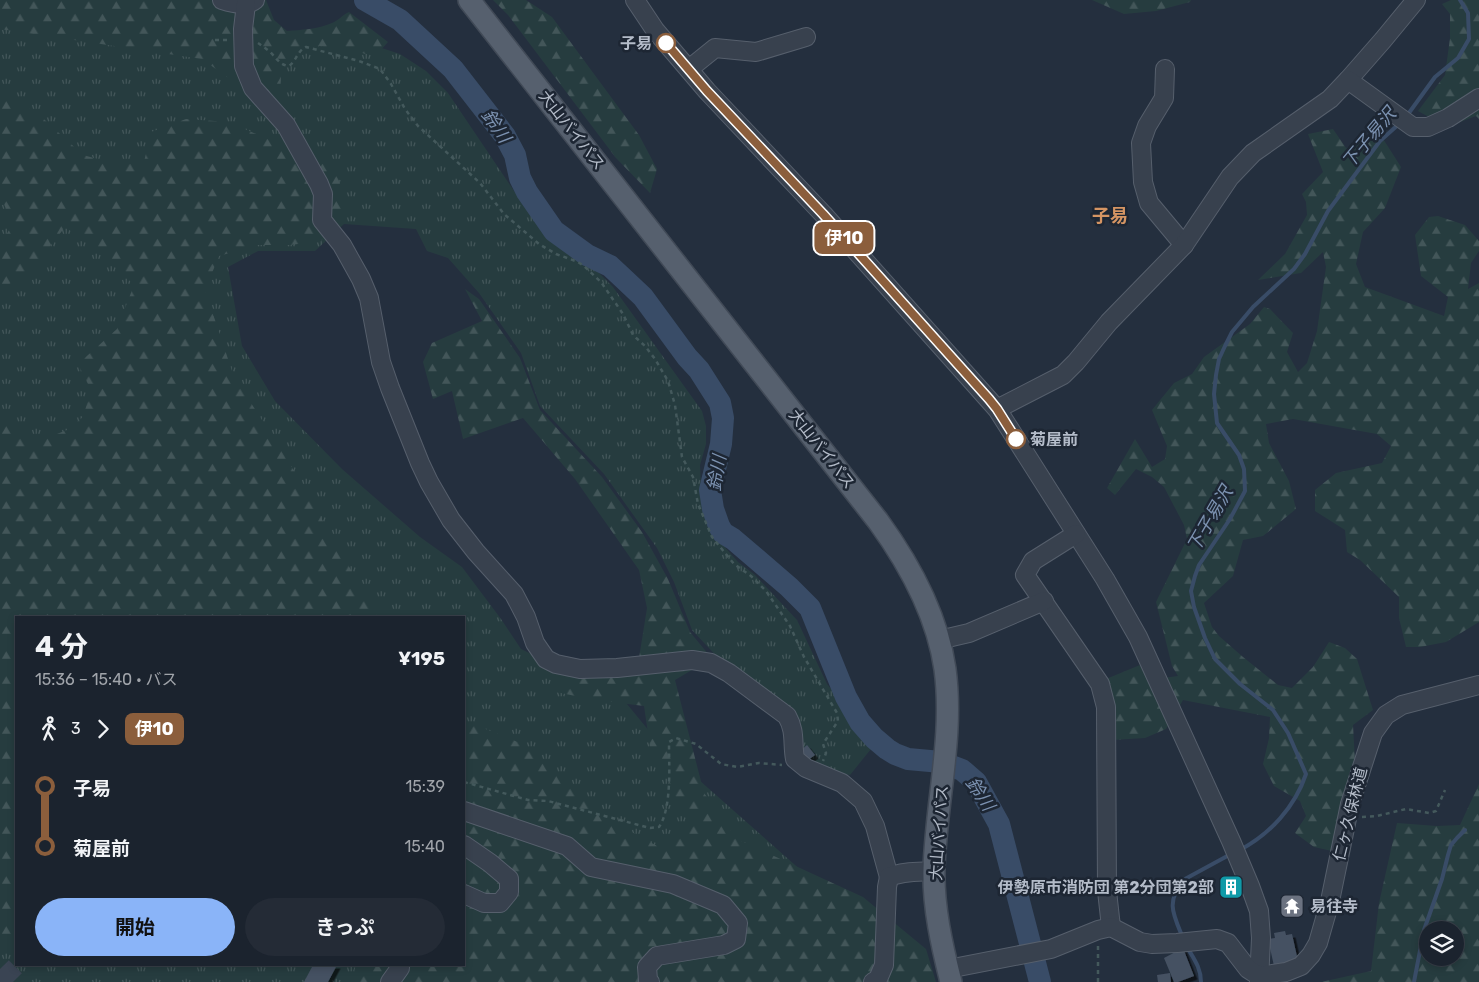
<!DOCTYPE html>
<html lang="ja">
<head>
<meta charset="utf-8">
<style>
	:root { --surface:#1b232e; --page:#242b36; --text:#f1f3f6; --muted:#a0a4aa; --line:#39404a; --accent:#8ab4f8 }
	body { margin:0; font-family:Rubik,"Noto Sans JP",sans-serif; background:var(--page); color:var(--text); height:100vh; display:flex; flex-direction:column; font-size:19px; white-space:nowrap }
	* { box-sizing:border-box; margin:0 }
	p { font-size:16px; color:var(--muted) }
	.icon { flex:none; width:28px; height:28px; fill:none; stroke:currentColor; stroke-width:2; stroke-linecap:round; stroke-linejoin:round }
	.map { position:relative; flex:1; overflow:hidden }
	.panel { position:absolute; left:15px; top:616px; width:450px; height:350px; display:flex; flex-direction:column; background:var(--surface); border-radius:0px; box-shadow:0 2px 8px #0003,0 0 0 1px var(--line) }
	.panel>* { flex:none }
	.badge { padding:0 10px; border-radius:8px; font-size:18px; line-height:32px }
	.tools { position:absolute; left:1419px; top:921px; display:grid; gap:10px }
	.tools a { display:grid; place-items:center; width:45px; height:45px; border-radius:50%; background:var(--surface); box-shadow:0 2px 8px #0003,0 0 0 1px var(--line); font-size:25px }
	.map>.badge { position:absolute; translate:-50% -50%; box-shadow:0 0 0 2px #fff }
	.legs { display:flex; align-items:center; gap:8px; height:55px; padding:0 20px; font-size:16px }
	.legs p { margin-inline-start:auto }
	.summary { display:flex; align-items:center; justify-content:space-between; height:85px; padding:0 20px }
	h1 { font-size:28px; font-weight:700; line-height:38px }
	.action { display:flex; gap:10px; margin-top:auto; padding:10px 20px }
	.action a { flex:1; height:58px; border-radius:30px; background:var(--accent); color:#111; font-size:20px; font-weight:700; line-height:58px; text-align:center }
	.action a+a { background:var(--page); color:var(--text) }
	ul { padding:0 20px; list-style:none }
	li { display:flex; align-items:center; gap:18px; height:60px; font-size:19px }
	li i { display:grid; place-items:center; width:8px; height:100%; margin:0 6px; background:currentColor }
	li i::after { content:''; width:12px; height:12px; margin:-6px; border:4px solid; border-radius:50%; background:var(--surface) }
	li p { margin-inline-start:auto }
	li:first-child i { background:linear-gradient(#0000 50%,currentColor 0) }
	li:last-child i { background:linear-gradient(currentColor 50%,#0000 0) }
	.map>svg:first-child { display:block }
	.grass { fill:url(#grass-tufts) }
	.forest { fill:url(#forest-firs); fill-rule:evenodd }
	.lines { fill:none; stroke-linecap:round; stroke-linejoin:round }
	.stream { stroke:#394c67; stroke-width:4 }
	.river { stroke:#394c67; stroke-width:22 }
	.building { fill:#455162; filter:url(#shadow) }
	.highway-tunnel { stroke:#3a4453; stroke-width:25; stroke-dasharray:25 12; stroke-linecap:butt }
	.minor-casing { stroke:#565f6c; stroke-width:20 }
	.major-casing { stroke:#414a57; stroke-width:24 }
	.path { stroke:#44595c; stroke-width:2.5; stroke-dasharray:4 4; stroke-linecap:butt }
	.minor { stroke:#38414e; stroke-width:18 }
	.major { stroke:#56606e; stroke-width:21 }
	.line-1-casing { stroke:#fff; stroke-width:11 }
	.line-1 { stroke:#8b5e3c; stroke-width:8 }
	.stop-1-dot { fill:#fff; stroke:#8b5e3c; stroke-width:2.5 }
	.labels { text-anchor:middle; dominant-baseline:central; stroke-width:5; stroke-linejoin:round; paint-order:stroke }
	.stop-label { font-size:16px; font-weight:bold; fill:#b4bcc9; stroke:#1d2633; text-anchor:end }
	.street-label { font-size:16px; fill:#b4bcc9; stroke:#1d2633 }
	.poi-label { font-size:16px; font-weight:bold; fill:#b4bcc9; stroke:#1d2633; text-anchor:end }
	.water-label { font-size:18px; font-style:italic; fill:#7c92b1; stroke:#1d2633 }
	.neighbourhood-label { font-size:18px; font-weight:bold; fill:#d59563; stroke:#1d2633 }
</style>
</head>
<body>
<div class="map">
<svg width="1479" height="982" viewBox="0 0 1479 982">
	<defs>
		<pattern id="grass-tufts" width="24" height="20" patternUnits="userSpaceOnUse" patternTransform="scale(1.25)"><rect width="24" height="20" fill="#263c3f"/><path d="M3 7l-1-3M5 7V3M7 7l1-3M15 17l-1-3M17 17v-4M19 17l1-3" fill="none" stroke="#435659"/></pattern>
		<pattern id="forest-firs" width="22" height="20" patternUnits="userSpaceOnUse" patternTransform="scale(1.25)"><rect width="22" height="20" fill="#263c3f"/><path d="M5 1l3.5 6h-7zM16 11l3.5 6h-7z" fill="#435659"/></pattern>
		<filter id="shadow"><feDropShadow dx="3.5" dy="3.5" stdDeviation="0" flood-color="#0009"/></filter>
	</defs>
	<rect width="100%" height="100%" fill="#242f3e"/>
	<!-- grass -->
	<polygon class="grass" points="0,0 275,37 348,37 400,54 426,71 448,93 514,191 553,240 588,262 613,287 702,411 706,426 706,444 700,465 701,488 704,509 712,528 722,544 738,562 755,575 797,620 827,684 875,744 850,775 815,767 803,760 800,735 722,662 692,630 674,582 657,548 604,474 540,406 521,353 479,293 448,258 427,251 416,229 344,224 315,251 258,251 228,267 242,346 275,401 342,469 420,537 462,567 501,619 521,649 622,698 664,749 908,965 887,982 0,982 0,881 16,885 16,965 464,965 464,618 365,617 75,451 0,485"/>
	<!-- forest -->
	<g class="forest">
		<path d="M0 0H266L274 20 287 31C301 30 318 29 332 23 338 21 342 15 349 12L388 42 379 52 365 54 348 47 330 48 308 44 299 47 281 74 280 101 263 103 202 59 0 29Z"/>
		<polygon points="493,0 526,0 552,17 639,135 657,169 650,193 616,158 508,15"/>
		<polygon points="1092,0 1191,0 1190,2 1156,11 1124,14"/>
		<polygon points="1451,0 1479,0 1479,119 1476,116 1447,127 1418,111 1445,75 1450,38 1450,14 1442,4"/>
		<polygon points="0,98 35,111 83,155 119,165 144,162 151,132 186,119 229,122 337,170 345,210 321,241 290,245 258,245 219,256 205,290 234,377 286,457 378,617 16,618 16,955 0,948 0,407 29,445 67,430 83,417 91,390 78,364 117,329 134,285 98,250 65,227 27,276 0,288 0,246 13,223 0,196"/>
		<polygon points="1333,129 1346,148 1380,134 1401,167 1385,208 1363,232 1356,264 1365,287 1444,316 1448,297 1421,276 1415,235 1429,217 1438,216 1465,225 1479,241 1479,251 1471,263 1468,289 1479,283 1479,622 1446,642 1420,647 1406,647 1399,618 1399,597 1360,560 1347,552 1345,530 1315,511 1315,490 1336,473 1382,463 1391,446 1377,434 1293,419 1266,424 1269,443 1289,481 1296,509 1263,536 1243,540 1233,576 1204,603 1212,627 1219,636 1243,657 1278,685 1292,688 1313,667 1329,642 1345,648 1357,659 1373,710 1353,725 1355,762 1332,851 1314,847 1295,833 1306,816 1300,801 1274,786 1263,764 1269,738 1270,717 1183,700 1166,729 1145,738 1112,740 1106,679 1140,665 1148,680 1178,676 1172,666 1156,602 1187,539 1184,525 1164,487 1152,477 1136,469 1115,495 1107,488 1135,439 1152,467 1165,459 1167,446 1152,410 1174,383 1192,374 1204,357 1250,324 1264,307 1270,309 1293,333 1287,352 1298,372 1307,363 1317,331 1326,267 1323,252 1301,273 1258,280 1285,254 1307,215 1306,202 1302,194 1323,172 1308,134"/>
		<polygon points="465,289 479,299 520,358 540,410 602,477 642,532 668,579 690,632 709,655 697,667 675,680 704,793 737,839 863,897 926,949 936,982 351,982 356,965 464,965 464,720 520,743 602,816 659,847 687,820 673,792 668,777 652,761 644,706 595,700 556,692 570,672 595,659 639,658 647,608 639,570 575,479 523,418 463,439 452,391 433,399 423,362 432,343 482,321"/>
		<path d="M1479 784V982H1321L1371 971 1379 903 1397 823 1437 826 1460 825ZM1428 930H1455V958H1428Z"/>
	</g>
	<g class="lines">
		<!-- stream -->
		<g class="stream">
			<polyline points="1406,117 1435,77 1458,58 1469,39 1468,13 1460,0"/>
			<path d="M1240 850C1270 834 1295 807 1306 774L1288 733 1273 710 1240 684 1215 659 1205 638 1194 607 1191 591 1195 576 1199 565 1230 519 1245 491 1244 469 1239 455 1217 423 1214 394 1216 375 1219 359 1225 346 1232 332 1253 307 1294 269 1305 254 1328 211 1380 141 1399 124"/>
			<path d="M1183 938C1173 914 1165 901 1185 879L1231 854"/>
			<path d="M1187 947C1194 959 1201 968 1201 982"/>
			<polyline points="1414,982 1424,930 1442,879 1448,855 1451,845 1457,838 1465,830"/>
		</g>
		<!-- river -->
		<polyline class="river" points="365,0 400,20 453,69 505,136 515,155 520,178 527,192 554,231 587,255 610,266 625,280 643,297 687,357 699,370 720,403 723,418 721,444 710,490 713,509 719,526 723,533 733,539 789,587 810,608 846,697 860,722 874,738 887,749 895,754 908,759 941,762 962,770 976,782 999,824 1040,982"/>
	</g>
	<!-- building -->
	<g class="building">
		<polygon points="807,745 815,755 808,760 800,751"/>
		<polygon points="1235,880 1238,888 1226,892 1224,885"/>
		<polygon points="1285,931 1286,935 1292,934 1298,961 1274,966 1268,939 1275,938 1274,933"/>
		<polygon points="1183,948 1194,976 1178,982 1174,982 1164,958"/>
		<polygon points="313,965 337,965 328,982 304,982"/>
		<polygon points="1170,973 1171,982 1158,982 1157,975"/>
	</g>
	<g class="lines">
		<!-- highway-tunnel -->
		<polyline class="highway-tunnel" points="0,969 13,982"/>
		<!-- minor casing -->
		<g class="minor-casing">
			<g id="minor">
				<path d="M222 0C231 3 247 7 255 0"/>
				<polyline points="635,0 655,30 707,91 823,214 997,409 1105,579 1138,637 1231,841 1250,886 1259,911 1261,938 1259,982"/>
				<path d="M246 4 243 29 244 66 253 88 286 125 319 184 323 194 322 220 342 245 361 279 369 298 381 362 390 388 420 463 429 482 451 520 476 552 514 594 526 617 535 643 546 659 556 664 580 669 617 668 692 660 711 663 729 673 787 716C796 732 792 743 795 759L806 768 842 783 863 801 875 826 889 877"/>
				<polyline points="689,69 715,48 756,52 806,37"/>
				<polyline points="1165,69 1164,98 1147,126 1141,143 1143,182 1149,203 1184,245"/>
				<polyline points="1348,80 1383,40 1416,0"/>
				<polyline points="997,409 1063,375 1076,362 1109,322 1184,245 1230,177 1253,153 1330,99 1348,80 1413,127 1428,127 1448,118 1479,98"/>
				<polyline points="1076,534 1033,561 1025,575 1100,684 1106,707 1107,891 1111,927"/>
				<polyline points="939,640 969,633 1044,601"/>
				<polyline points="464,811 567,846 591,867 673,884 723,905 738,923 736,939 724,945 657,956 647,967 648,980 650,982"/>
				<polyline points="464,845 490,863 509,879 509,892 500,903 484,903 464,894"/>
				<polyline points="948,969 1051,949 1098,930 1111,927 1140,942 1152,944 1177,943 1217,939 1228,943 1248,969 1259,976 1286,972 1301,966 1311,955 1318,943 1330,901 1350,804 1373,733 1386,715 1402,705 1479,685"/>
				<polyline points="390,982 400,968 400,965"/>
				<path d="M873 982 878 979 884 965 887 887 889 877C903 871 919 872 934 871"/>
			</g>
		</g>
		<!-- major casing -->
		<g class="major-casing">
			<path id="major" d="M469 0 878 521C910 565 937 614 945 669 954 736 936 802 934 869 933 907 942 946 951 982"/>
		</g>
		<!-- path -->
		<g class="path">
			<polyline points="215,40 228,40"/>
			<path d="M258 43C261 45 265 48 269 51 276 57 279 65 289 66 296 61 298 50 306 47L359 61 380 69 391 84 405 109 418 126 480 183 504 214 539 244 556 254 578 262 584 266 601 282 623 314 633 335 645 346 655 359 668 381 675 405 682 457 693 477 698 504 712 537 734 564 751 576 766 591 790 626 804 657 837 713 838 721 823 744 826 753 823 761"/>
			<path d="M464 782 528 800 548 801 650 828 659 827C672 808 669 765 669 742L676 738 696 744 721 764 737 767 759 763 782 765"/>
			<polyline points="1362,817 1377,816 1406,809 1429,813 1436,811 1445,790"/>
			<polyline points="1098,946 1098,982"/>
		</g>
		<!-- minor -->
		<use href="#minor" class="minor"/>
		<!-- major -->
		<use href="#major" class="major"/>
	</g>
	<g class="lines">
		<!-- line-1 casing -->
		<g class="line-1-casing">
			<polyline id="line-1" points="666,43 707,91 823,214 989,399 997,409 1016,439"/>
		</g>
		<!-- line-1 -->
		<use href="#line-1" class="line-1"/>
	</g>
	<!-- icons -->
	<defs>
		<g id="building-square" transform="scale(1.25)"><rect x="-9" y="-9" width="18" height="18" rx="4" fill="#0f9aa8" stroke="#1d2633"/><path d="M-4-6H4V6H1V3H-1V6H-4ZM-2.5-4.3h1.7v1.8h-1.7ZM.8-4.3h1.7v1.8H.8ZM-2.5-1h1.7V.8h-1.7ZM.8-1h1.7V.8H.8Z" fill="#fff"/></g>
		<g id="temple-square" transform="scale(1.25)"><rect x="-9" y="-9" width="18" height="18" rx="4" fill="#6b7280" stroke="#1d2633"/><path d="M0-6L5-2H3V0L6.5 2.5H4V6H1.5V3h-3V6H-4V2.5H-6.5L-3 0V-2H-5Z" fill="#fff"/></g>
	</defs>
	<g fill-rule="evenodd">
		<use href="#building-square" x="1231" y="887"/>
		<use href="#temple-square" x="1292" y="906"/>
	</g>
	<!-- markers -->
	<g class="stop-1-dot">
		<circle cx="666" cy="43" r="9"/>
		<circle cx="1016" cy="439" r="9"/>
	</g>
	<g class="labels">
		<!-- stop labels -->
		<g class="stop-label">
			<text x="652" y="43">子易</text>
			<text x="1030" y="439" text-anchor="start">菊屋前</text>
		</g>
		<!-- street labels -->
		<g class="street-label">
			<text transform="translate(572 130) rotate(52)">大山バイパス</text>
			<text transform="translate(822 449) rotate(52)">大山バイパス</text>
			<text transform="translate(1350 814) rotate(-76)">仁ヶ久保林道</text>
			<text transform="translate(939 833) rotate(-86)">大山バイパス</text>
		</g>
		<!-- poi labels -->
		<g class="poi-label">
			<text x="1214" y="887">伊勢原市消防団 第2分団第2部</text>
			<text x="1310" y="906" text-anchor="start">易往寺</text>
		</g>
		<!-- water labels -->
		<g class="water-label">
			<text transform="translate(496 126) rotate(55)">鈴川</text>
			<text transform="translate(1369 138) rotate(-50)">下子易沢</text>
			<text transform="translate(717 473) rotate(-81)">鈴川</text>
			<text transform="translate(1210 519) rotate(-60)">下子易沢</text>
			<text transform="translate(980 794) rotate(56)">鈴川</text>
		</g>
		<!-- neighbourhood labels -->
		<g class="neighbourhood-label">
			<text x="1110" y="216">子易</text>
		</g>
	</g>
</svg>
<div class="tools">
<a><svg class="icon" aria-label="layers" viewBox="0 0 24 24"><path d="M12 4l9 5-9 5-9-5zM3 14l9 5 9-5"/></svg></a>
</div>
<b class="badge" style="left:844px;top:238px;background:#8b5e3c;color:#fff">伊10</b>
<section class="panel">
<div class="summary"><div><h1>4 分</h1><p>15:36 – 15:40 · バス</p></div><b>¥195</b></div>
<div class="legs"><svg class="icon" aria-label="walk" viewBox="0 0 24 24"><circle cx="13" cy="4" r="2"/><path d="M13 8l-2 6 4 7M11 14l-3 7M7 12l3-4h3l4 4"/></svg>3<svg class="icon" aria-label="forward" viewBox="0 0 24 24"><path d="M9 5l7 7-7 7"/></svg><b class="badge" style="background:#8b5e3c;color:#fff">伊10</b></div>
<ul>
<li><i style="color:#8b5e3c"></i><b>子易</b><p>15:39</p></li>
<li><i style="color:#8b5e3c"></i><b>菊屋前</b><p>15:40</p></li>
</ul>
<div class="action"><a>開始</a><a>きっぷ</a></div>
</section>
</div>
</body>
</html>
